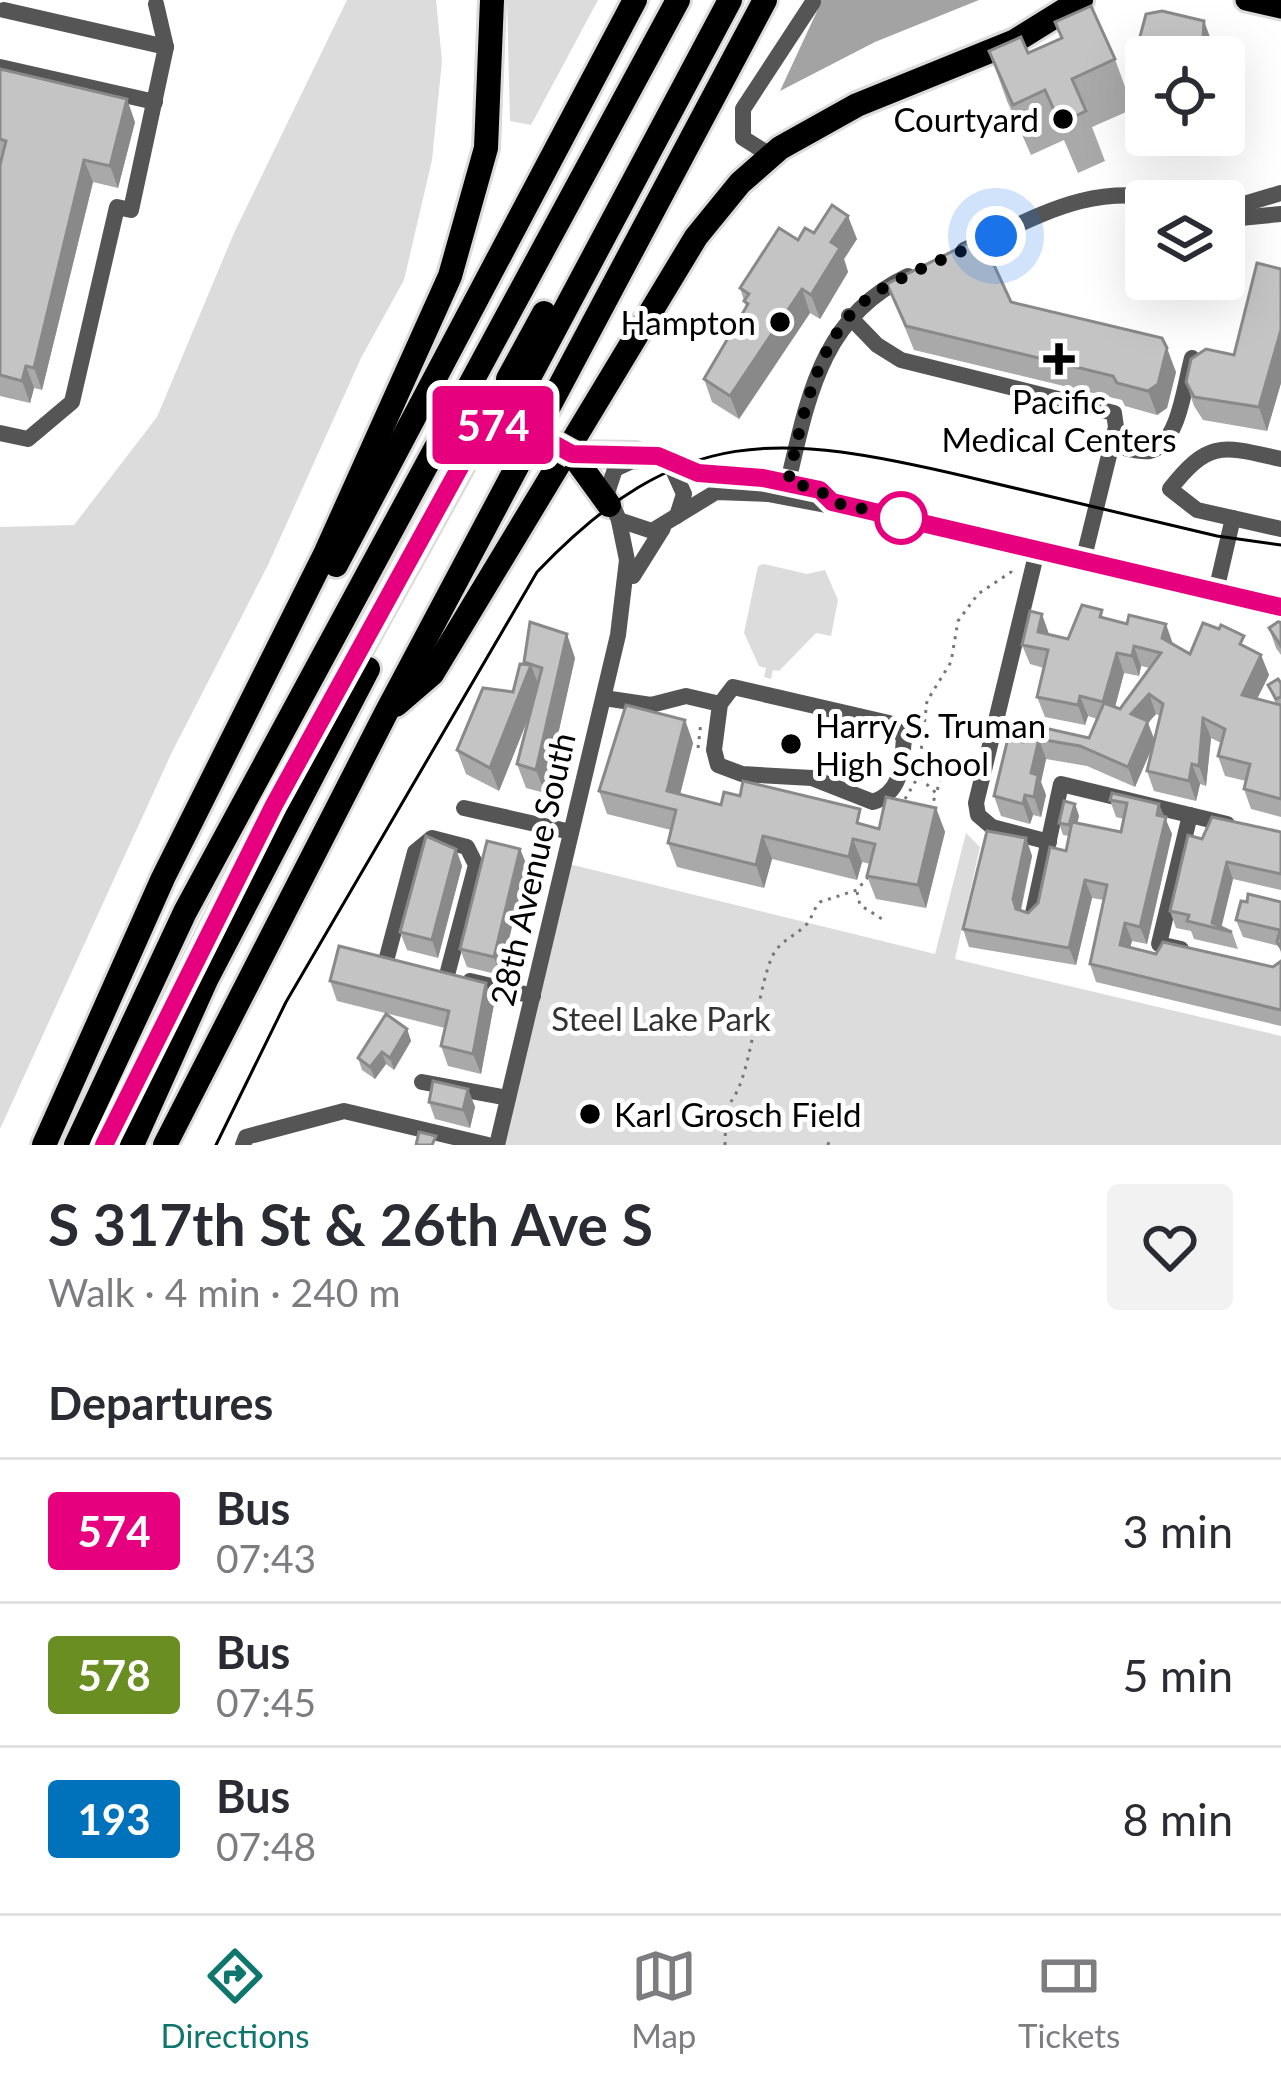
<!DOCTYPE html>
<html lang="en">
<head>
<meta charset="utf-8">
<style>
	:root { --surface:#fff; --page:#f2f2f3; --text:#2b2b33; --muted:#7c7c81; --line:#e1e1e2; --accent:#0f766e }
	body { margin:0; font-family:Lato,sans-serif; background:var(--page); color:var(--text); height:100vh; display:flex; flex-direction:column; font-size:45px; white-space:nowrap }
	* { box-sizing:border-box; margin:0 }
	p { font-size:39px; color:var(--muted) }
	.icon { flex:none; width:66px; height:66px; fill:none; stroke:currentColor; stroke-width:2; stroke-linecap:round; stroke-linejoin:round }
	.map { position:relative; height:1145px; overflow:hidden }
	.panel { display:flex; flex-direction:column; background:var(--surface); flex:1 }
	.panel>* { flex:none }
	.badge { padding:0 24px; border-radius:9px; font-size:42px; line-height:78px }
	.fabs { position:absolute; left:1125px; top:36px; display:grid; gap:24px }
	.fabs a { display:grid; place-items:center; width:120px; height:120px; border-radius:12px; background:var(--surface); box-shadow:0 12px 48px #0002; font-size:60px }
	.you { position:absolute; width:60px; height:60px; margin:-30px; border:9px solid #fff; border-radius:50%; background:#1a73e8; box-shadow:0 0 0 18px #1a73e833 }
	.map>.badge { position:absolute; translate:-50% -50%; box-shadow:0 0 0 6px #fff }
	h2 { padding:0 48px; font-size:45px; line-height:108px }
	.round { display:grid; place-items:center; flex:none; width:126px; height:126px; border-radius:12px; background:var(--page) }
	.headline { display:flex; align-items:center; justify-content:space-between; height:204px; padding:0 48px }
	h1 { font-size:57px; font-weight:700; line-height:90px }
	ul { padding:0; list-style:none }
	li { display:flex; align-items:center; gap:36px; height:144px; padding:0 48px; border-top:3px solid var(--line) }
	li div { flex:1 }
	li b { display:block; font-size:45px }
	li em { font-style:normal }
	li .badge { min-width:132px; font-weight:700; text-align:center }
	.menu { display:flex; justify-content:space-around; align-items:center; height:168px; border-top:3px solid var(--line); background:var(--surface); font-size:33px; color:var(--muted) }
	.menu a { display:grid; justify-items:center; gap:6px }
	.menu .active { color:var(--accent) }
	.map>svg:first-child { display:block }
	.green { fill:#dcdcdc }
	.water { fill:#a3a3a3 }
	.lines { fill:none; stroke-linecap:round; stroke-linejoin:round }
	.major-casing { stroke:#dbdbdb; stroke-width:27 }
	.highway-casing { stroke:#dbdbdb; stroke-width:30 }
	.path { stroke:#777; stroke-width:3; stroke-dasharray:3 6; stroke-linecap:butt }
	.minor { stroke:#555; stroke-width:16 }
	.major { stroke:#000; stroke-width:21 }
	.highway { stroke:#000; stroke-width:24 }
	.tram { stroke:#000; stroke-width:3 }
	.highway-bridge-casing { stroke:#dbdbdb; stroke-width:30; stroke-linecap:butt }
	.highway-bridge { stroke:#000; stroke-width:24 }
	.wall { fill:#a9a9a9; fill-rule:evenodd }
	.shaded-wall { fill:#898989 }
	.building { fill:#c4c4c4; stroke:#898989; stroke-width:3 }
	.line-casing { stroke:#fff; stroke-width:27 }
	.line { stroke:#e6007e; stroke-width:18 }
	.walk { stroke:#000; stroke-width:12; stroke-dasharray:0 21.6 }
	.poi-dot { fill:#000; stroke:#fff; stroke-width:4.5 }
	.stop-dot { fill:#fff; stroke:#e6007e; stroke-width:6 }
	.labels { text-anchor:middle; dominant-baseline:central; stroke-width:10; stroke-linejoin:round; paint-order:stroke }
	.poi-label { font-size:33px; fill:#000; stroke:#fff; text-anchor:end }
	.street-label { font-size:33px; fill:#000; stroke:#fff }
	.park-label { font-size:33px; fill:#333; stroke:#fff }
</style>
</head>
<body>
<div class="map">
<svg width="1281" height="1145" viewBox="0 0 1281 1145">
	<rect width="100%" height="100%" fill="#fff"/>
	<!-- green -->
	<g class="green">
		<polygon points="347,0 436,0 442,61 432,160 404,280 361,358 268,565 172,752 0,1129 0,527 74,525 157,417 234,233"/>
		<polygon points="507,0 598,0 531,125 510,121"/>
		<polygon points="764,564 807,574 825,570 838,600 831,636 816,633 779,671 773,670 771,679 764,677 766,668 759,666 744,633 758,566"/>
		<polygon points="966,833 980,847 955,959 1281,1036 1281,1145 497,1145 565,863 935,954"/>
	</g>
	<!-- water -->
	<polygon class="water" points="814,0 979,0 875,42 780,91 818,9"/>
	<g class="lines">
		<!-- major casing -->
		<g class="major-casing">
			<polyline id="major" points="1246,0 1281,8"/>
		</g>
		<!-- highway casing -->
		<g class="highway-casing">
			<g id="highway">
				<polyline points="508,412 508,379 544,313"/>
				<polyline points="529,430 520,406 524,387 730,0"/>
				<polyline points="572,454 609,505"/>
				<polyline points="572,454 635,455"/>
				<polyline points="336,565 635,0"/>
				<polyline points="396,705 432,674 696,237 740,183 780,148 857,105 1015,41 1081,0"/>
				<polyline points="44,1145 163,878 326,552 450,276 486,148 492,0"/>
				<polyline points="76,1145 185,912 678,0"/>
				<polyline points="104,1145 274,805 477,438 511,420 529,430"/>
				<polyline points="132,1145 206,980 368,669"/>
				<polyline points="165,1145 386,713 765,0"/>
			</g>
		</g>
		<!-- path -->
		<g class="path">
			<polyline points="698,748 701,722"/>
			<polyline points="920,778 936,793 932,806"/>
			<polyline points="930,779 938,772 941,776 937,791"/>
			<polyline points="905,799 918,777 927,701 951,662 958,621 978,594 1011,572 1011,565"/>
			<polyline points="857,892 860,905 882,919"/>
			<path d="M725 1145 726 1107C752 1085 755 995 772 957 780 940 794 937 806 925 812 919 813 909 820 902L857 890 868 877"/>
			<polyline points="828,1145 829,1141"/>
		</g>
		<!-- minor -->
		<g class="minor">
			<polyline points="4,10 166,47"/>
			<polyline points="0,67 155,102"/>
			<polyline points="770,155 743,138 743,109 813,2"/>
			<polyline points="1224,210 1281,193"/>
			<polyline points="1227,210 1240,218 1281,214"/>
			<path d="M964 250C1038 217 1090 181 1173 201"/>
			<polyline points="849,316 877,345 901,360 1114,413 1116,427 1083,561"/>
			<polyline points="0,433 28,439 72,402 117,207 131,210 166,47 156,4"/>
			<path d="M1112 445C1123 447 1138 453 1150 451 1179 445 1185 382 1192 358"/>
			<path d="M1281 459C1223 446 1209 439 1170 489L1197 510 1281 529"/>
			<polyline points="670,463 684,494 677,516"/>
			<path d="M788 482C808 397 822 316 908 276"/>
			<path d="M832 503C799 469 744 483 702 474 682 470 666 458 647 454L615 469 607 493 619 520 652 531 716 492 768 494 954 529 1281 606"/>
			<polyline points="1037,551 976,803 978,815 992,827 1049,842"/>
			<polyline points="633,576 663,528"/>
			<polyline points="1216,591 1233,518"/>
			<path d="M604 698 651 705 686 696 720 704 714 750 718 765 742 774 812 778 873 802C902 792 902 765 904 737L889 723 733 687 720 704"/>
			<polyline points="464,808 571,832"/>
			<polyline points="1032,918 1061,784 1227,824"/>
			<polyline points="1181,949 1159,944 1190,815"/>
			<polyline points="386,961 415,852 432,838 467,847 476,865 447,975"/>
			<polyline points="470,981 533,996"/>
			<polyline points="422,1082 508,1098"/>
			<polyline points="243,1145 246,1137 344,1111 488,1145"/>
			<polyline points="497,1145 618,635 627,560 619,521"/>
		</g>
		<!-- major -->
		<use href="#major" class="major"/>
		<!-- highway -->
		<use href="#highway" class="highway"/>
		<!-- tram -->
		<path class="tram" d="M216 1145 286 1002 537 572C681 421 779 433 968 477 1051 497 1134 517 1217 536L1281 545"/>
		<!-- highway-bridge casing -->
		<g class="highway-bridge-casing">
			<polyline id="highway-bridge" points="529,430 572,454"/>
		</g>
		<!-- highway-bridge -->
		<use href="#highway-bridge" class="highway-bridge"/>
	</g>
	<!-- wall -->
	<g class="wall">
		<polygon points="1055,22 1115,59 1133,109 1092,127 1105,161 1078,173 1064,140 1031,155 1007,101 989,51 1028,53 1061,38"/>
		<polygon points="1213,45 1146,57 1146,83 1143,82 1134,59"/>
		<polygon points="0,69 135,122 118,188 93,182 42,390 34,388 30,403 0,396"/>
		<polygon points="814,233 857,239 844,259 848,272 820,319 810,313 739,419 712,402 704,379 746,307 740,288 798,240"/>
		<polygon points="1281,269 1281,383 1267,431 1203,420 1194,406 1186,382 1234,355"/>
		<polygon points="1147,279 1201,279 1197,296 1149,284"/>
		<polygon points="887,284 1176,372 1167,408 1157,415 1125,406 1122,400 914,350"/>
		<path d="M1105 618 1173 644 1190 654 1249 648 1261 655 1269 675 1257 699 1276 704 1268 685 1281 683V817L1251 809 1244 789 1246 781 1225 776 1218 756 1221 743 1211 738 1206 786 1200 784 1196 801 1154 791 1147 771 1153 745 1135 787 1087 766 1046 759 1041 782 1046 795 1041 817 1033 815 1030 824 1001 816 994 796 1023 742 1027 724 1089 738 1097 719 1088 716 1085 725 1045 717 1037 697 1044 668 1030 664 1022 645 1049 634 1068 639ZM1141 666 1150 668 1120 709 1115 707 1124 673 1139 676ZM1156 714 1160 716 1154 740 1148 723Z"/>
		<polygon points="1281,624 1281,655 1276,648 1269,628"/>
		<polygon points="575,658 545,793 526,788 517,764 531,711 499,791 466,774 457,750 513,692 525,665 524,662"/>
		<polygon points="685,720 693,743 680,795 721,805 866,825 879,829 936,808 945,832 926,908 876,899 867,876 870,864 862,862 857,880 772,859 764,888 677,867 668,843 671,830 607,814 599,791"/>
		<polygon points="1112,793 1164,816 1172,834 1147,944 1132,941 1130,947 1156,954 1273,967 1281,961 1281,1026 1096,982 1090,964 1104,900 1092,898 1076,965 969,947 963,929 1026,838 1032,856 1021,911 1028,913 1038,903 1066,851 1069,836 1063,835 1059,823 1075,804 1079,816 1077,823 1121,832 1124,819 1116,817 1110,800"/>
		<polygon points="1281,832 1281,890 1233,879 1221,927 1232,932 1238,949 1194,939 1191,931 1176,928 1170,911 1202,839"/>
		<polygon points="456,849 462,866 438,958 407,950 400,932"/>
		<polygon points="520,849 527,866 500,975 467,967 460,949"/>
		<polygon points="1281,902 1281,953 1279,946 1243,937 1236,920"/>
		<polygon points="330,981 494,1004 481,1074 448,1066 441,1046 445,1028 337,1001"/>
		<polygon points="407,1029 411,1041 394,1070 386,1064 375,1079 362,1070 358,1058"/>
		<polygon points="468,1089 475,1107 470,1128 435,1119 429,1102"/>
	</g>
	<!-- shaded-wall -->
	<g class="shaded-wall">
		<polygon points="1204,21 1213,45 1212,57 1202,57"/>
		<polygon points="127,99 135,122 118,188 110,166"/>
		<polygon points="84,160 93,182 42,390 34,368"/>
		<polygon points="848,216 857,239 844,259 848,272 820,319 811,295 831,242"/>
		<polygon points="1191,279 1201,279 1197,296"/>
		<polygon points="802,289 810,313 739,419 730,396"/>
		<polygon points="1281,330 1281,383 1267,431 1259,407"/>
		<polygon points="1167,348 1176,372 1167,408 1157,415 1148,391"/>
		<polygon points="26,366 34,388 30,403 22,381"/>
		<polygon points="1042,614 1049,634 1045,651 1038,632"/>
		<polygon points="1166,624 1173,644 1162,638"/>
		<polygon points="567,634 575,658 545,793 536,770"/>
		<polygon points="1134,646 1141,666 1139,676 1132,656"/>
		<polygon points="1117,653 1124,673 1111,722 1103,702"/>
		<polygon points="1261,655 1269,675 1249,715 1242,695"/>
		<polygon points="531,665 540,689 499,791 490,768"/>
		<polygon points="1149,694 1156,714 1148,723 1155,741 1135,787 1128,767 1131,714"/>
		<polygon points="1080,696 1088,716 1085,725 1078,705"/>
		<polygon points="1203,718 1211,738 1206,786 1199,766"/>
		<polygon points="685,720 693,743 676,810 667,791"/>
		<polygon points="1039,739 1046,759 1041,782 1046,795 1041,817 1034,797 1031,773"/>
		<polygon points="1192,764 1200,784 1196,801 1189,781"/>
		<polygon points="1025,795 1033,815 1030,824 1023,804"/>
		<polygon points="1075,804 1079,816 1074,837 1069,825"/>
		<polygon points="1159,804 1172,834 1147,944 1140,927"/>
		<polygon points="936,808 945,832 926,908 918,885"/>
		<polygon points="763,836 772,859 764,888 756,865"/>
		<polygon points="1026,838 1032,856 1019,916 1013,899"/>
		<polygon points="853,839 862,862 857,880 849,857"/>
		<polygon points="456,849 462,866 438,958 432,940"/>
		<polygon points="520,849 527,866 500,975 494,957"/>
		<polygon points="1227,862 1233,879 1221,929 1212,923"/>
		<polygon points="1085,880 1092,898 1076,965 1069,948"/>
		<polygon points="1125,923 1132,941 1126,962 1120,945"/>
		<polygon points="486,983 494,1004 481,1074 473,1054"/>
		<polygon points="407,1029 411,1041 394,1070 390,1058"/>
		<polygon points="382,1052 386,1064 375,1079 370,1067"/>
		<polygon points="468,1089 475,1107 470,1128 463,1110"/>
	</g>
	<!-- building -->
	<g class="building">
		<polygon points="1091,6 1115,59 1072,79 1086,111 1060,123 1045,90 1013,105 989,51 1021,37 1028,53 1062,38 1055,22"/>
		<polygon points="1162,11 1204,21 1202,57 1146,57 1146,63 1134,59 1146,14"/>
		<polygon points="0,69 127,99 110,166 84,160 34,368 26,366 22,381 0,375 0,165 6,141 0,139"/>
		<polygon points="1158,189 1195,197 1197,201 1155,201"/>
		<polygon points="832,205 848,216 831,242 840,248 811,295 802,289 730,396 704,379 748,304 744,301 749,294 740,288 779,228 798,240 805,228 814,233"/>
		<polygon points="1146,236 1146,262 1140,260"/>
		<polygon points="981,237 1011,302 1162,338 1167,348 1158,384 1148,391 1117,383 1113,376 906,326 887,284"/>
		<polygon points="1257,263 1281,269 1281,330 1259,407 1194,397 1186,382 1191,359 1206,349 1234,355"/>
		<polygon points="1082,605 1102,610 1100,617 1127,624 1129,615 1166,624 1162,638 1190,654 1203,623 1219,629 1221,625 1244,636 1240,644 1261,655 1242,695 1281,705 1281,799 1244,789 1250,764 1218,756 1225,729 1203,718 1199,766 1192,764 1189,781 1147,771 1163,704 1149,694 1131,714 1148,721 1128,767 1080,746 1039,739 1031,773 1038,775 1034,797 1025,795 1023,804 994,796 1008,738 1023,742 1027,724 1089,738 1104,703 1120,709 1161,653 1134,646 1132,656 1117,653 1103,702 1080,696 1078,705 1037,697 1048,650 1022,645 1030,611 1042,614 1038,632 1068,639"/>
		<polygon points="1279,621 1281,624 1281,646 1269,628"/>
		<polygon points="530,622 567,634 536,770 517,764 542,668 524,662"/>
		<polygon points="520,664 531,665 490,768 457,750 483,688 513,692"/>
		<polygon points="1278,679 1281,683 1281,697 1276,699 1268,685"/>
		<polygon points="626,705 685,720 667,791 721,805 724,792 740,796 743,781 860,809 857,823 879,829 886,797 936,808 918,885 867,876 875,844 853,839 849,857 763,836 756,865 668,843 676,810 599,791"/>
		<polygon points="1112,793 1159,804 1157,815 1166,817 1140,927 1125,923 1120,945 1156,954 1163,942 1273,967 1281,961 1281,1010 1090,964 1107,885 1085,880 1069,948 963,929 987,831 1026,838 1013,899 1016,909 1028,913 1038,903 1050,847 1066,851 1072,822 1121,832 1127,803 1110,800"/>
		<polygon points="1064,801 1075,804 1069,825 1059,823"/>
		<polygon points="1212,817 1281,832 1281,874 1227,862 1212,923 1232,932 1187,921 1189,915 1170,911 1188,835 1202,839"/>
		<polygon points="426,836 456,849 432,940 400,932"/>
		<polygon points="487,841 520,849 494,957 460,949"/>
		<polygon points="1248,894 1281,902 1281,948 1277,942 1280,930 1236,920 1241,901 1247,902"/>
		<polygon points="339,946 486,983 473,1054 441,1046 449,1011 330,981"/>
		<polygon points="386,1014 407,1029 390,1058 382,1052 370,1067 358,1058"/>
		<polygon points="433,1081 468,1089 463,1110 429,1102"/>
		<polygon points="419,1132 436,1136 432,1145 416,1145"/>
	</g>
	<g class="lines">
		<!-- line casing -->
		<g class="line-casing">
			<polyline id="line" points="104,1145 274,805 476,438 511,420 572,454 658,456 698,473 763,478 820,490 832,502 1281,607"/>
		</g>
		<!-- line -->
		<use href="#line" class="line"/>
		<!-- walk -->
		<path class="walk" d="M901 518 913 520 832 502 820 490 788 482C802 419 818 328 877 292 914 269 957 254 996 236"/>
	</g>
	<!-- markers -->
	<g class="poi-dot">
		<circle cx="1063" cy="119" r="12"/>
		<circle cx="780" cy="322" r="12"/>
		<path d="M1053 341h12v12h12v12h-12v12h-12v-12h-12v-12h12z"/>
		<circle cx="791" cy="744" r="12"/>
		<circle cx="590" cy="1114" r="12"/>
	</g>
	<circle class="stop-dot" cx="901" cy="518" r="24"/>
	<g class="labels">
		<!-- poi labels -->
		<g class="poi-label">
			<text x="1039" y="119">Courtyard</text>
			<text x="756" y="322">Hampton</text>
			<text x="1059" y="401" text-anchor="middle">Pacific<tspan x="1059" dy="38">Medical Centers</tspan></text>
			<text x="815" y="725" text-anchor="start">Harry S. Truman<tspan x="815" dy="38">High School</tspan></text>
			<text x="614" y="1114" text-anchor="start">Karl Grosch Field</text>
		</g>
		<!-- street labels -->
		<g class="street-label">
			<text transform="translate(532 869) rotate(-77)">28th Avenue South</text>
		</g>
		<!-- park labels -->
		<g class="park-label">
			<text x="661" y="1018">Steel Lake Park</text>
		</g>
	</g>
</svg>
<div class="fabs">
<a><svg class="icon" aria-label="locate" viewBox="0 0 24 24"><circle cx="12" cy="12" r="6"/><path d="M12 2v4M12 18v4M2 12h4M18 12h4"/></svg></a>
<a><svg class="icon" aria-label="layers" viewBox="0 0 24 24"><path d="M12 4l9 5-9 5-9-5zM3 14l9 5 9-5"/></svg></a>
</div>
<div class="you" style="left:996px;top:236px"></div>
<b class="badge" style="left:493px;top:425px;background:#e6007e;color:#fff">574</b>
</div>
<section class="panel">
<div class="headline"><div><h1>S 317th St &amp; 26th Ave S</h1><p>Walk · 4 min · 240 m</p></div><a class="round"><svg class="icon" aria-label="heart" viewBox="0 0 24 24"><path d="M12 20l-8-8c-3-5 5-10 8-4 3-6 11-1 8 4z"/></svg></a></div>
<h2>Departures</h2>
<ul>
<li><span class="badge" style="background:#e6007e;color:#fff">574</span><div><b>Bus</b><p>07:43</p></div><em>3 min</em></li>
<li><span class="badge" style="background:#6b8e23;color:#fff">578</span><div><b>Bus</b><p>07:45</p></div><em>5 min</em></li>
<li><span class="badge" style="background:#0072bc;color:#fff">193</span><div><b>Bus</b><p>07:48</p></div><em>8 min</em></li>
</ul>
</section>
<nav class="menu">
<a class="active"><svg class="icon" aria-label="directions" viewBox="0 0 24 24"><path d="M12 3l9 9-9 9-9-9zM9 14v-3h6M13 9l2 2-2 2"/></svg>Directions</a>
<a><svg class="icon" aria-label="map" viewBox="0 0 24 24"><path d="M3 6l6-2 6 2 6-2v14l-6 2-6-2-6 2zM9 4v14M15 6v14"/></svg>Map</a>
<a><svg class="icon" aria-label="tickets" viewBox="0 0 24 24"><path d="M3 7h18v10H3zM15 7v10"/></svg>Tickets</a>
</nav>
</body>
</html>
